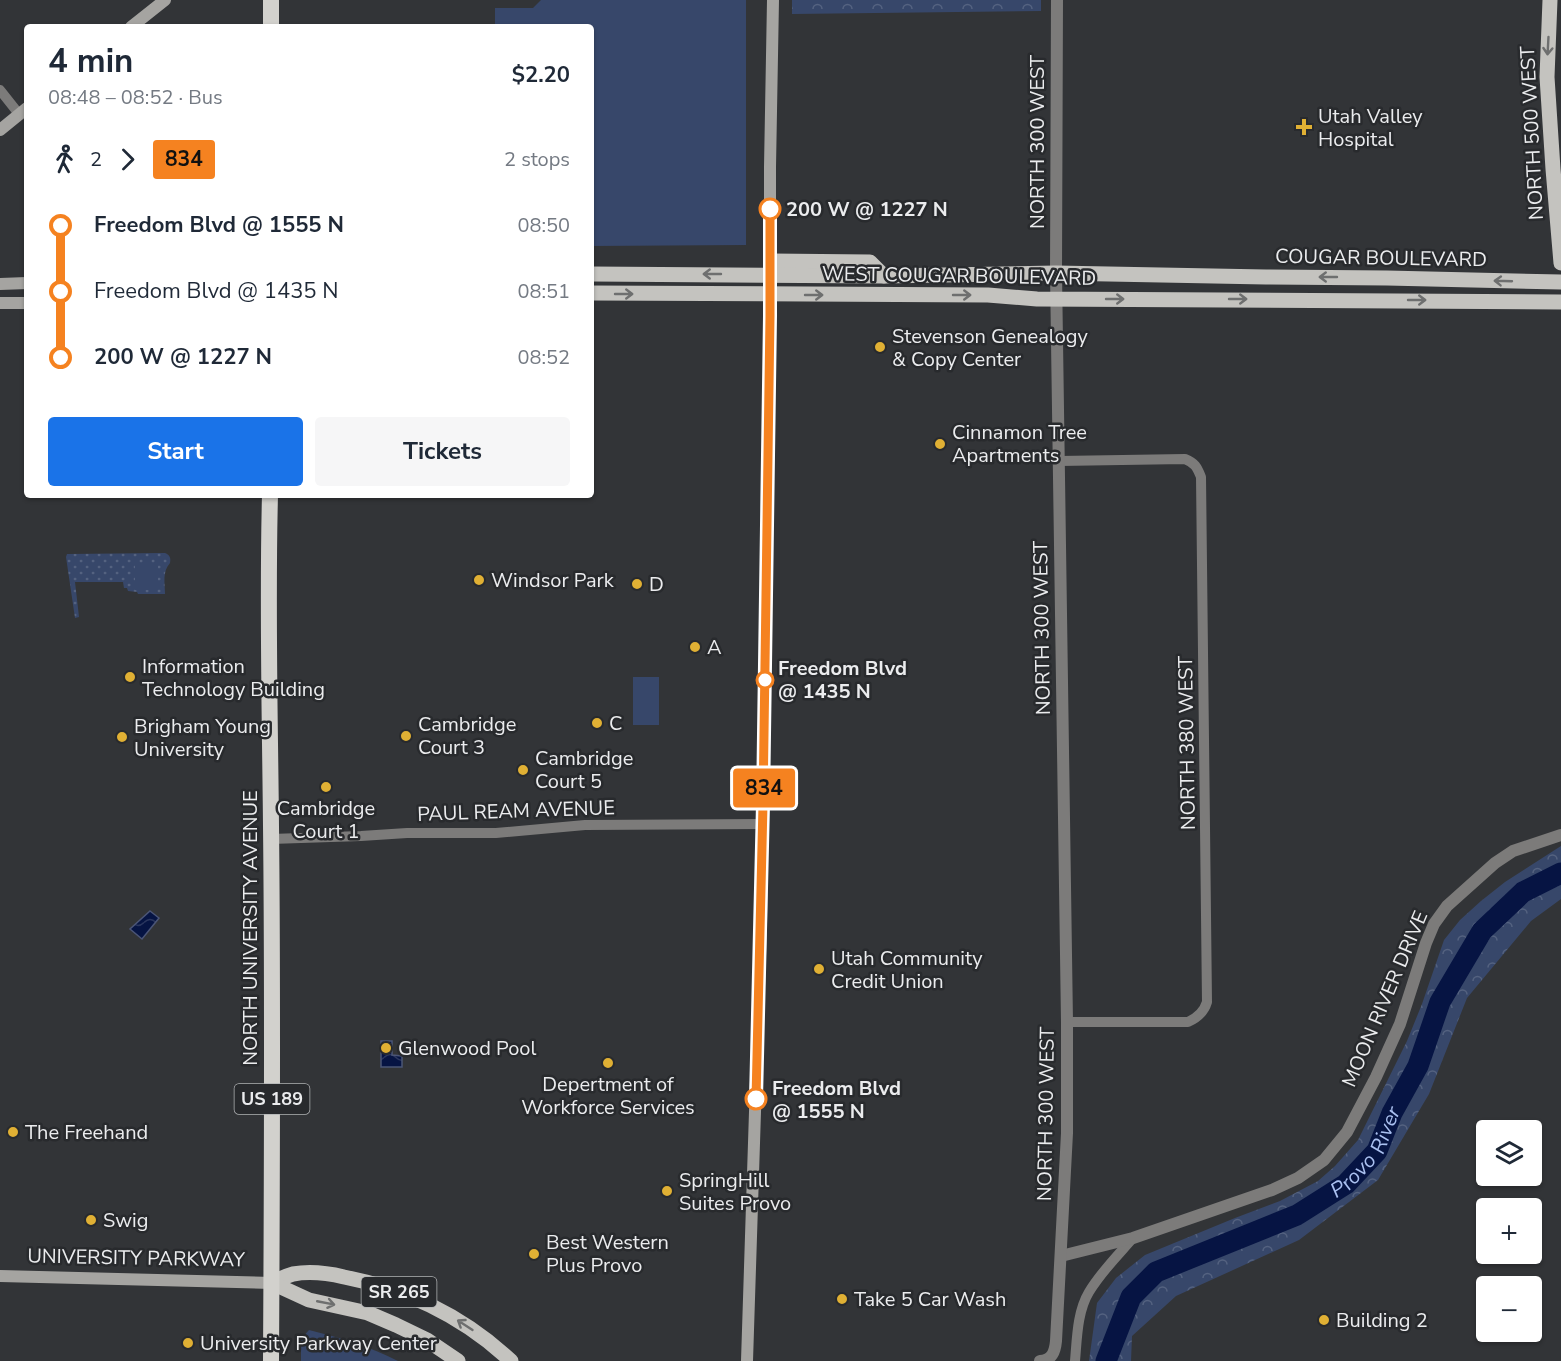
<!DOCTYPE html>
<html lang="en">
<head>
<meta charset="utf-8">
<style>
	:root { --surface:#fff; --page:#f6f6f7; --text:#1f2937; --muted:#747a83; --accent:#1a73e8 }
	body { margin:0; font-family:"Nunito Sans",sans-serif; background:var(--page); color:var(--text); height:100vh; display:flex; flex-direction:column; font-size:22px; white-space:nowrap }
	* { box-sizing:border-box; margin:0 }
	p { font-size:20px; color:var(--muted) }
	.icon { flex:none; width:33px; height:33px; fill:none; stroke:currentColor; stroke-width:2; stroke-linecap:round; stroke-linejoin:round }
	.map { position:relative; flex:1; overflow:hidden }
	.details { position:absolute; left:24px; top:24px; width:570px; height:474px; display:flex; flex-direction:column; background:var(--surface); border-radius:6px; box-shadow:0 2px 4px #0004 }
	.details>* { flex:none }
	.badge { padding:0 12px; border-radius:4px; font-size:21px; line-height:39px }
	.tools { position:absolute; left:1476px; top:1120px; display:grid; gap:12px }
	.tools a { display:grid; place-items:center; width:66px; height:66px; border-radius:6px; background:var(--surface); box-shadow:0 2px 4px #0004; font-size:30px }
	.map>.badge { position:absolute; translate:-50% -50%; box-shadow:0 0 0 3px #fff }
	.legs { display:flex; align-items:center; gap:9px; height:66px; padding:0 24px; font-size:20px }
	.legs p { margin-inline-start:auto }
	.headline { display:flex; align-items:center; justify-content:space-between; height:102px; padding:0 24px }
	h1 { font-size:33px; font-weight:700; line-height:45px }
	.button { display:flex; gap:12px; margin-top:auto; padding:12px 24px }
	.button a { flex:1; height:69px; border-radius:6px; background:var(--accent); color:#fff; font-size:24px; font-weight:700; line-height:69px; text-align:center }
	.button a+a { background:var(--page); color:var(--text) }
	ul { padding:0 24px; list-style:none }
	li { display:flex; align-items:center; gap:21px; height:66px; font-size:22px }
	li i { display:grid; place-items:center; width:9px; height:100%; margin:0 8px; background:currentColor }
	li i::after { content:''; width:15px; height:15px; margin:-8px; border:4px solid; border-radius:50%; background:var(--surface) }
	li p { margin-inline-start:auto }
	li:first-child i { background:linear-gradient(#0000 50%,currentColor 0) }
	li:last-child i { background:linear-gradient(currentColor 50%,#0000 0) }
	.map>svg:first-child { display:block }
	.grass { fill:url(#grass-dots) }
	.park { fill:url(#park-crowns) }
	.pitch { fill:#37476a }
	.water { fill:url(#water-waves); stroke:#4b5576; stroke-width:1.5 }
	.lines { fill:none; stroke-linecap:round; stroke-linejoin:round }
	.river { stroke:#061443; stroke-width:21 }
	.minor { stroke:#7c7b7a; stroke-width:10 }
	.tertiary { stroke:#7c7b7a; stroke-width:12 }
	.secondary { stroke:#a5a4a1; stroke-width:12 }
	.primary { stroke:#c4c3bf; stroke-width:15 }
	.trunk { stroke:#d2d1cd; stroke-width:16 }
	.oneway { stroke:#6e6f6f }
	.line-1-casing { stroke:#fff; stroke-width:14 }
	.line-1 { stroke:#f58220; stroke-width:9 }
	.poi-dot { fill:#e0b034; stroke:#282a2d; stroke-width:2 }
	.stop-1-dot { fill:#fff; stroke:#f58220; stroke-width:3 }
	.labels { text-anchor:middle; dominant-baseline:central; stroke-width:5; stroke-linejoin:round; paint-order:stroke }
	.shield { fill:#282a2d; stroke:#b0b2b4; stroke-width:1.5 }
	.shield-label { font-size:18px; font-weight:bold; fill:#ebecee }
	.poi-label { font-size:20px; fill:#ebecee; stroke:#282a2d; text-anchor:start }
	.street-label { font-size:20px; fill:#ebecee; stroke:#282a2d }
	.stop-label { font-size:20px; font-weight:bold; fill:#ebecee; stroke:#282a2d; text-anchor:start }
	.water-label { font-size:21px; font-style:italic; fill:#aac0f0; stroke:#282a2d }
</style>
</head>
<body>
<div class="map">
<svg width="1561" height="1361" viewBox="0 0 1561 1361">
	<defs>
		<pattern id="grass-dots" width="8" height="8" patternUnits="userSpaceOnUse" patternTransform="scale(1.5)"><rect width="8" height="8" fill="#37476a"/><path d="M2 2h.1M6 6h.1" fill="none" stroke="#546280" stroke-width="1.8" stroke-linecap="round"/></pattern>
		<pattern id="park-crowns" width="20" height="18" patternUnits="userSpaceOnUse" patternTransform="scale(1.5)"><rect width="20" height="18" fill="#37476a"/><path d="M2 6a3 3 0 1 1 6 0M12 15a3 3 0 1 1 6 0" fill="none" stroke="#546280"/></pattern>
		<pattern id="water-waves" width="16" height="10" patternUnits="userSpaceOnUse" patternTransform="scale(1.5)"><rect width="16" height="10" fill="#061443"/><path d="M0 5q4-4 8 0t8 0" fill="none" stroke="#2a365e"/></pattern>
	</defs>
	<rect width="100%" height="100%" fill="#323437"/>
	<!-- grass -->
	<path class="grass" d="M165 553C170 555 171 558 170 563 162 572 165 583 165 594H138L137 592 128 591 127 588H124L123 582H75L79 617 75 618 66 557 67 554Z"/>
	<!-- park -->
	<g class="park">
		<polygon points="792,0 1041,0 1041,11 792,14"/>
		<polygon points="1561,846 1561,899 1531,921 1467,998 1429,1094 1378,1180 1299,1240 1176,1296 1132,1336 1131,1361 1089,1361 1097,1303 1116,1278 1145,1255 1235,1218 1280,1201 1318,1181 1335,1166 1358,1140 1407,1041 1422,1004 1444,940 1460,920 1481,901 1505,882"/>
	</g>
	<!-- pitch -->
	<g class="pitch">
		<polygon points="541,0 746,0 746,245 591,246 591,27 495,27 495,8 533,8"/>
		<rect x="135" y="563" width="23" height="27"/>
		<rect x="633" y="677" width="26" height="48"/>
		<path d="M309 1330C340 1338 369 1346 398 1361H301V1339Z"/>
	</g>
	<!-- water -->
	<g class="water">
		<polygon points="150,911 159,918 142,939 130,929"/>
		<polygon points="381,1041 392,1041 392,1055 402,1056 402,1067 381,1067"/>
	</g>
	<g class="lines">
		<!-- river -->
		<path class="river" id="s1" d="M1106 1361 1131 1297 1156 1272 1297 1215 1346 1184 1377 1151 1392 1113 1418 1066 1440 1002 1482 931 1523 892 1561 873"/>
		<!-- minor -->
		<g class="minor">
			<polyline points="0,90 19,114"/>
			<path d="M1059 461 1185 459C1195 463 1197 467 1201 477L1207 1002C1204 1012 1197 1018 1188 1022H1067"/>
			<polyline points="271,839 361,836 407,833 496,833 585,825 763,824"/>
			<path d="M1075 1361C1077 1339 1077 1312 1089 1292 1101 1272 1118 1255 1133 1238"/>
		</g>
		<!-- tertiary -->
		<g class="tertiary">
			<polyline points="1061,1256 1133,1238 1272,1190 1298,1178 1324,1160 1347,1132 1376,1077 1400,1024 1426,943 1434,924 1447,906 1495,863 1513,851 1561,835"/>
			<path d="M1040 1361C1052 1360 1055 1352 1056 1341L1067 1133V1022L1056 273 1057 0"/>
		</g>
		<!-- secondary -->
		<g class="secondary">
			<polyline points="131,27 165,0"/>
			<polyline points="0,130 27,108"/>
			<polyline points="0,284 27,283"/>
			<polyline points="0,303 27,303"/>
			<polyline points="0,1276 272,1283"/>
			<polyline points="747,1361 761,925 770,316 770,167 773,0"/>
		</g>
		<!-- primary -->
		<g class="primary">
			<polyline points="1550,0 1547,77 1553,169 1561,263"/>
			<polyline points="771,261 870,262 884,276"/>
			<polyline points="591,274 884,276 1056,273 1266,277 1387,278 1561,282"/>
			<polyline points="591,293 988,295 1037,299 1561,302"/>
			<path d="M272 1283C279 1279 286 1276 293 1274 310 1271 327 1273 344 1277 406 1289 464 1317 511 1361"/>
			<polyline points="272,1283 309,1300 368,1313 396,1325 427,1340 458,1361"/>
		</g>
		<!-- trunk -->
		<g class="trunk">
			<polyline points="271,27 271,0"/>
			<path d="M270 495C267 605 270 716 271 826 273 1004 272 1183 271 1361"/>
		</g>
	</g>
	<!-- one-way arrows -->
	<defs><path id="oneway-shaft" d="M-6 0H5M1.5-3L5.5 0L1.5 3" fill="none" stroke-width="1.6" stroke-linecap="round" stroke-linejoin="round" transform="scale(1.5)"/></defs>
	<g class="oneway">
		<use href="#oneway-shaft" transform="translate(1548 46) rotate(93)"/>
		<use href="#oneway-shaft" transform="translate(712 274) rotate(-180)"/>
		<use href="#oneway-shaft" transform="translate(1328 277) rotate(-180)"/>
		<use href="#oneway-shaft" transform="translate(1503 281) rotate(-178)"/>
		<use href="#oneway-shaft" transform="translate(624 294)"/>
		<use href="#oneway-shaft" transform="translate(814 295)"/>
		<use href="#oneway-shaft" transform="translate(962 295)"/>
		<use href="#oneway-shaft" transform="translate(1115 299)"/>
		<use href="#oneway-shaft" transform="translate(1238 299)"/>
		<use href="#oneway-shaft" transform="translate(1417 300)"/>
		<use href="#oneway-shaft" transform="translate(326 1303) rotate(11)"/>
		<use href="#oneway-shaft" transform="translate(465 1325) rotate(-147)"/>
	</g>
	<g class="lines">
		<!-- line-1 casing -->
		<g class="line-1-casing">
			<polyline id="line-1" points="756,1099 763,804 770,316 770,209"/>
		</g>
		<!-- line-1 -->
		<use href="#line-1" class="line-1"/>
	</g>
	<!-- markers -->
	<g class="poi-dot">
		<path d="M1301 118h6v6h6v6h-6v6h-6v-6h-6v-6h6z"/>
		<circle cx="880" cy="347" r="6"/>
		<circle cx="940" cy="444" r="6"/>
		<circle cx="479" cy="580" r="6"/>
		<circle cx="637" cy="584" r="6"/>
		<circle cx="695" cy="647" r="6"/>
		<circle cx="130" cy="677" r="6"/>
		<circle cx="597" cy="723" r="6"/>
		<circle cx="406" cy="736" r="6"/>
		<circle cx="122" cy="737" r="6"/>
		<circle cx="523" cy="770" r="6"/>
		<circle cx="326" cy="787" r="6"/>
		<circle cx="819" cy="969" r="6"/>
		<circle cx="386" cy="1048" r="6"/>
		<circle cx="608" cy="1063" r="6"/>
		<circle cx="13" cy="1132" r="6"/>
		<circle cx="667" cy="1191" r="6"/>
		<circle cx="91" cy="1220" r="6"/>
		<circle cx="534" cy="1254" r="6"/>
		<circle cx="842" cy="1299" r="6"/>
		<circle cx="1324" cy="1320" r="6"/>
		<circle cx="188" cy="1343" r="6"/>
	</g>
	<g class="stop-1-dot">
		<circle cx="770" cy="209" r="10"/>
		<circle cx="765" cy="680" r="8"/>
		<circle cx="756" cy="1099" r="10"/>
	</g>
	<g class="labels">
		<!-- shield labels -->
		<g class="shield">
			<rect x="234.5" y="1084" width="75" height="30" rx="4.5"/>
			<rect x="361.5" y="1277" width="75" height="30" rx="4.5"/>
		</g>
		<g class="shield-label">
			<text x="272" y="1099">US 189</text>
			<text x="399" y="1292">SR 265</text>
		</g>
		<!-- poi labels -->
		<g class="poi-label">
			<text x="1318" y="116">Utah Valley<tspan x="1318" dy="23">Hospital</tspan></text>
			<text x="892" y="336">Stevenson Genealogy<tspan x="892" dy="23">&amp; Copy Center</tspan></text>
			<text x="952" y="432">Cinnamon Tree<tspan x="952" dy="23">Apartments</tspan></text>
			<text x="491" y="580">Windsor Park</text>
			<text x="649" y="584">D</text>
			<text x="707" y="647">A</text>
			<text x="142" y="666">Information<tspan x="142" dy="23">Technology Building</tspan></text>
			<text x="609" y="723">C</text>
			<text x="418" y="724">Cambridge<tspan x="418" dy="23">Court 3</tspan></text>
			<text x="134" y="726">Brigham Young<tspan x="134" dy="23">University</tspan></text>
			<text x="535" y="758">Cambridge<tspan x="535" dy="23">Court 5</tspan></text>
			<text x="326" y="808" text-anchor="middle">Cambridge<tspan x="326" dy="23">Court 1</tspan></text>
			<text x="831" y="958">Utah Community<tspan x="831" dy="23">Credit Union</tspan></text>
			<text x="398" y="1048">Glenwood Pool</text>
			<text x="608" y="1084" text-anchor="middle">Depertment of<tspan x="608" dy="23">Workforce Services</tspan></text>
			<text x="25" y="1132">The Freehand</text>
			<text x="679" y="1180">SpringHill<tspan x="679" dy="23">Suites Provo</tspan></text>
			<text x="103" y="1220">Swig</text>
			<text x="546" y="1242">Best Western<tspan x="546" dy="23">Plus Provo</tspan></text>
			<text x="854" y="1299">Take 5 Car Wash</text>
			<text x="1336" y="1320">Building 2</text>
			<text x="200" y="1343">University Parkway Center</text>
		</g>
		<!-- street labels -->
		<g class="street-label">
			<text transform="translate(1532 133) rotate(-93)">NORTH 500 WEST</text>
			<text transform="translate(1037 142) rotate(-90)">NORTH 300 WEST</text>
			<text transform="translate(1381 258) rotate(1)">COUGAR BOULEVARD</text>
			<text transform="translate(959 276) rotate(1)">WEST COUGAR BOULEVARD</text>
			<text transform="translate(1042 628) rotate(-91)">NORTH 300 WEST</text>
			<text transform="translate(1187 743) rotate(-91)">NORTH 380 WEST</text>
			<text transform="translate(516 811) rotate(-2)">PAUL REAM AVENUE</text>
			<text transform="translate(250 928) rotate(-90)">NORTH UNIVERSITY AVENUE</text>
			<text transform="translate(1385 999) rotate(-67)">MOON RIVER DRIVE</text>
			<text transform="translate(1046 1114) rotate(-89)">NORTH 300 WEST</text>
			<text transform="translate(136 1258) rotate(1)">UNIVERSITY PARKWAY</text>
		</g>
		<!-- stop labels -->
		<g class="stop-label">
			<text x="786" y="209">200 W @ 1227 N</text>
			<text x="778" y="668">Freedom Blvd<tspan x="778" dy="23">@ 1435 N</tspan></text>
			<text x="772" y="1088">Freedom Blvd<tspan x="772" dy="23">@ 1555 N</tspan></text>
		</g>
		<!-- water labels -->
		<g class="water-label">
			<text stroke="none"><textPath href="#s1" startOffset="352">Provo River</textPath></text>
		</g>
	</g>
</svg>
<div class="tools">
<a><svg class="icon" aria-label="layers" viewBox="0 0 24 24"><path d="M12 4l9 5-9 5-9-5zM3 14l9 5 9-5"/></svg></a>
<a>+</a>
<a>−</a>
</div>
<b class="badge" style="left:764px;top:788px;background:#f58220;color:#111">834</b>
<section class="details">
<div class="headline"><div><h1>4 min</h1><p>08:48 – 08:52 · Bus</p></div><b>$2.20</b></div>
<div class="legs"><svg class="icon" aria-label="walk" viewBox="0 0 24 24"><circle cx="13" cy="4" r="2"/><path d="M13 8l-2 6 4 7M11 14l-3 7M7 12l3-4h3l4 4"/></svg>2<svg class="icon" aria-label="forward" viewBox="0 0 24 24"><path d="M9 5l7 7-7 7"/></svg><b class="badge" style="background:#f58220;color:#111">834</b><p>2 stops</p></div>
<ul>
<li><i style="color:#f58220"></i><b>Freedom Blvd @ 1555 N</b><p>08:50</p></li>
<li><i style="color:#f58220"></i><span>Freedom Blvd @ 1435 N</span><p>08:51</p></li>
<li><i style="color:#f58220"></i><b>200 W @ 1227 N</b><p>08:52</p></li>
</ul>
<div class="button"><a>Start</a><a>Tickets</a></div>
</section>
</div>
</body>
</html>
